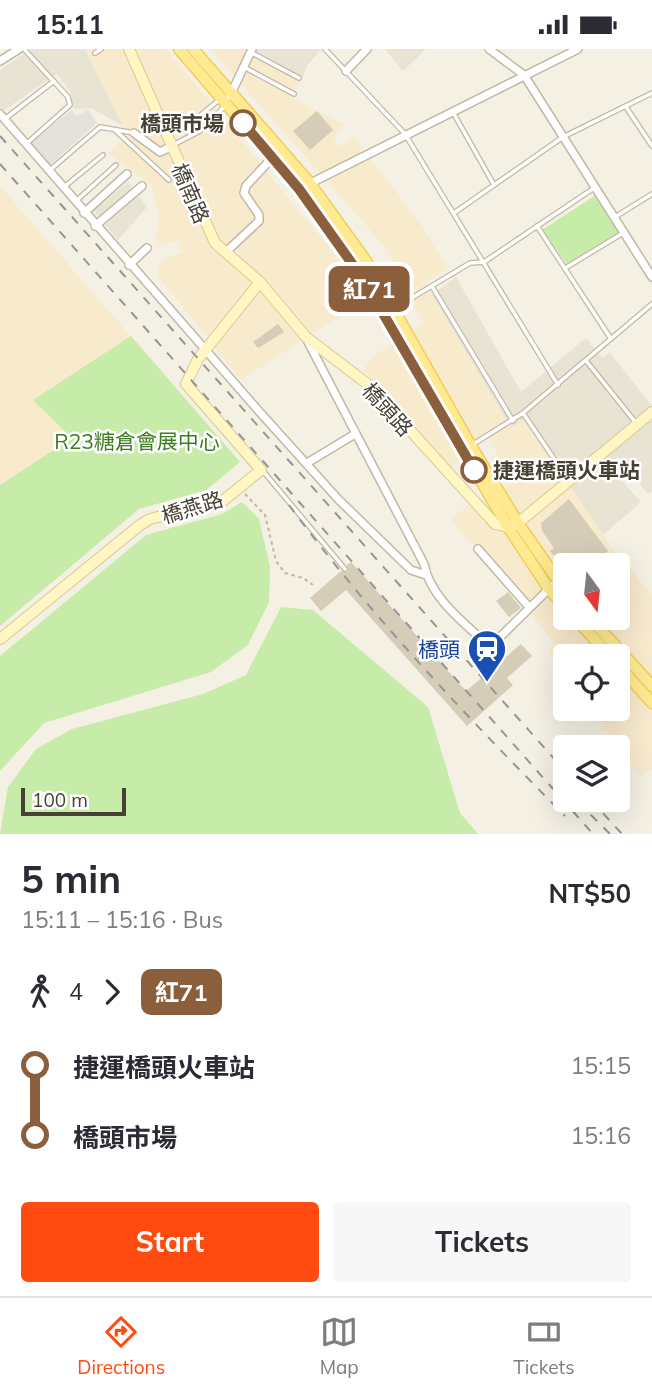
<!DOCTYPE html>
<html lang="en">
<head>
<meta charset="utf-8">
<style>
	:root { --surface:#fff; --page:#f7f7f7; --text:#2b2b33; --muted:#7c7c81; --line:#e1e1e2; --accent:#ff4b10 }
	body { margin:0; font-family:Mulish,"Noto Sans TC",sans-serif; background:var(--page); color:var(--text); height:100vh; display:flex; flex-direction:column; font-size:26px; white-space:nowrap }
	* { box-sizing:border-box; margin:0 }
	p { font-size:23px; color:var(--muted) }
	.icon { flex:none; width:38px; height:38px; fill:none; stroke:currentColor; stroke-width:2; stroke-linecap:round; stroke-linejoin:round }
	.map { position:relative; height:785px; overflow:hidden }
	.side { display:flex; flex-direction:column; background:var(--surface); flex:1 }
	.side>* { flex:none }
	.badge { padding:0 14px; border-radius:10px; font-size:24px; line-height:46px }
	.needle { width:46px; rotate:165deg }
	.fabs { position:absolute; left:553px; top:504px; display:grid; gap:14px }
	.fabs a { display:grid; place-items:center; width:77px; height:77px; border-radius:7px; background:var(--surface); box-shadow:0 7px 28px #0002; font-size:35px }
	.scale { position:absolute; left:21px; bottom:18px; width:105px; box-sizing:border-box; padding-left:7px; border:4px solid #464133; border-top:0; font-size:19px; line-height:24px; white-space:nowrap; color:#464133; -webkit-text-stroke:5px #fff; paint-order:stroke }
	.map>.badge { position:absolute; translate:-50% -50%; box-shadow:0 0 0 4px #fff }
	.legs { display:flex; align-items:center; gap:10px; height:77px; padding:0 21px; font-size:23px }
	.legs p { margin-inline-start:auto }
	.overview { display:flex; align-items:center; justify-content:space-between; height:119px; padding:0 21px }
	h1 { font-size:38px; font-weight:700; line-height:52px }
	.button { display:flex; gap:14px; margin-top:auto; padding:14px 21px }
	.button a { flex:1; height:80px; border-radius:7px; background:var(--accent); color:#fff; font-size:28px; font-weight:700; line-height:80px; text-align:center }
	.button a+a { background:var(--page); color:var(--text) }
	ul { padding:0 21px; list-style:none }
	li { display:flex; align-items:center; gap:24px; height:70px; font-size:26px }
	li i { display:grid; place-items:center; width:10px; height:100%; margin:0 9px; background:currentColor }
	li i::after { content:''; width:18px; height:18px; margin:-9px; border:5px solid; border-radius:50%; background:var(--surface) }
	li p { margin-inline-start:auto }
	li:first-child i { background:linear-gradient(#0000 50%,currentColor 0) }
	li:last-child i { background:linear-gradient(currentColor 50%,#0000 0) }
	.status { display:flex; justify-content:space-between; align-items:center; height:49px; padding:0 35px; background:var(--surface); direction:ltr }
	.status svg { height:19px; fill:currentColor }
	.menu { display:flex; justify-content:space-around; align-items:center; height:98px; border-top:2px solid var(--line); background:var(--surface); font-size:19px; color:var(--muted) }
	.menu a { display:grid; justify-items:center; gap:4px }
	.menu .selected { color:var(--accent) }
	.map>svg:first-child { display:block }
	.residential { fill:#e8e3d2 }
	.commercial { fill:#f8eacd; fill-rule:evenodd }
	.green { fill:#c7eca9 }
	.parking { fill:#e4e2dd }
	.building { fill:#d6cdb9 }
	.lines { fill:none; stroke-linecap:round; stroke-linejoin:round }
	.lane-casing { stroke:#c0b9a6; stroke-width:6 }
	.street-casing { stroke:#c0b9a6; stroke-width:10 }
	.secondary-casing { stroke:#d7cb90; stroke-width:12 }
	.primary-casing { stroke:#edcf59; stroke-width:13 }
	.path { stroke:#c3b796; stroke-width:2; stroke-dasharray:3.5 3.5; stroke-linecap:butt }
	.lane { stroke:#fff; stroke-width:3.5 }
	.street { stroke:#fff; stroke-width:7 }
	.secondary { stroke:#fff6c3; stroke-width:10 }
	.primary { stroke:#ffea92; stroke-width:10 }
	.rail { stroke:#959595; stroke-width:2; stroke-dasharray:9 9; stroke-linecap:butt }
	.line-1-casing { stroke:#fff; stroke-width:16 }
	.line-1 { stroke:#8b5e3c; stroke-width:10 }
	.stop-1-dot { fill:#fff; stroke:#8b5e3c; stroke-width:3.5 }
	.labels { text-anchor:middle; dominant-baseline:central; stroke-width:5; stroke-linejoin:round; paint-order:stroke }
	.stop-label { font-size:21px; font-weight:bold; fill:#464133; stroke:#fff; text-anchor:end }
	.street-label { font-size:21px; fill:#464133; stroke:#fff }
	.park-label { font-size:21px; fill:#3c7c22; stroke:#fff }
	.transit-label { font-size:21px; fill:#164399; stroke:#fff; text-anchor:end }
</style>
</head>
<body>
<div class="status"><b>15:11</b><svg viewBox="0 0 49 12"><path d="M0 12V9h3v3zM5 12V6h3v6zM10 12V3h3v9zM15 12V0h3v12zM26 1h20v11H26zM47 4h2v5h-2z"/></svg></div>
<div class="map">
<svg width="652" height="785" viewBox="0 0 652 785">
	<rect width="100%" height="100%" fill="#f4f0e4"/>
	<!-- residential -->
	<g class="residential">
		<polygon points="31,0 85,0 123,77 91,59 74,60 70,42 57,25 3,62 0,58 0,21"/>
		<polygon points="247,0 322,0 308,15 302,29"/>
		<polygon points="385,0 426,0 403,22"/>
		<polygon points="128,133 147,158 118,191 94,162"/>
		<polygon points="456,228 521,343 586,289 602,309 610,304 652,357 652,442 648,445 618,408 608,416 641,453 603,486 524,370 511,379 432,246"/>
	</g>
	<!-- commercial -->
	<g class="commercial">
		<polygon points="85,0 166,0 370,248 241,331 157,226 161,212 183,203 177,191 155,198 159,164 151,137 108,104 128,86"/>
		<path d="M210 0H247L302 29 291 49 344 75 334 90 338 98 354 88 420 174 448 219 425 234 511 379 524 370 613 501 652 545V720L641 728 590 660H618V607H565V626L548 603 554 596 535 569 451 471 468 456 511 435 488 386 451 419 363 321 375 306 423 275 386 199ZM565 516H618V569H565Z"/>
		<polygon points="0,137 240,413 206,441 139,460 0,577"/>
	</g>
	<!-- green -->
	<g class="green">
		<polygon points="596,146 620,185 570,219 542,181"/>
		<polygon points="131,287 240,413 206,441 139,460 0,577 0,436 72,389 33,351"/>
		<polygon points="242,453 259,470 270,518 269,553 248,596 211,623 44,674 0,722 0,607 146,486 222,465"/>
		<polygon points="281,558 313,561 428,658 460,764 478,785 0,785 8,738 36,700 72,680 203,645 246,626"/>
	</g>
	<!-- parking -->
	<polygon class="parking" points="88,60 97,74 50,116 31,93 72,61 77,67"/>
	<!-- building -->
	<g class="building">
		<polygon points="317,62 333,81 310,101 293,82"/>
		<polygon points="278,275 284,283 258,299 253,293"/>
		<polygon points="569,450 608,502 592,516 562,516 550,502 554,499 542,482 541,474"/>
		<polygon points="351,513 466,642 521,595 532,607 507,629 513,636 467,677 346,541 321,562 310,549 341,522 348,523 347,516"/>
		<polygon points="508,543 521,559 509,568 496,552"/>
	</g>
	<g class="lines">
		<!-- lane casing -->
		<g class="lane-casing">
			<g id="lane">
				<polyline points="24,0 68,48 70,56 26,95"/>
				<polyline points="325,0 405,85 558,336"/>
				<polyline points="95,4 101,0"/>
				<polyline points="252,4 299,29"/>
				<polyline points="244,18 294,45"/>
				<polyline points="626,58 652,97"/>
				<polyline points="454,65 494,136"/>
				<polyline points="6,69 54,32"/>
				<polyline points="116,82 169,131"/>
				<polyline points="167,83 190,75 220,50"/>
				<polyline points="173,96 200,82 225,57"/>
				<polyline points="50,121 100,78 134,84"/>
				<polyline points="64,138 103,106"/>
				<polyline points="76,152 116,116"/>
				<polyline points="454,164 563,88 652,44"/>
				<polyline points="615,168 652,145"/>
				<polyline points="537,177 611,290"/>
				<polyline points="567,218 623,184"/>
				<polyline points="433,239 513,372"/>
				<polyline points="395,259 470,214 484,213 594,139"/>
				<polyline points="587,313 636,374"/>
				<polyline points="523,364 569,432"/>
				<polyline points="472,396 523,364 652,255"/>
				<polyline points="263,422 345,520"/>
			</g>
		</g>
		<!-- street casing -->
		<g class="street-casing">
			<g id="street">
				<polyline points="489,0 524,26 652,228"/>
				<polyline points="0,12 19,0"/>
				<polyline points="346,22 367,0"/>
				<polyline points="230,47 252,0"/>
				<polyline points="0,65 257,360 338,450 411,521 426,526"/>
				<polyline points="134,84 160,103 172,97"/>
				<polyline points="299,140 578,0"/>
				<polyline points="84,164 127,125"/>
				<polyline points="95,177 142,137"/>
				<polyline points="226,203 259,172 259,166 244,144 246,137 272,109"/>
				<polyline points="129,216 147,199"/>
				<path d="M306 289 424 515C430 548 463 573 487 595L497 591 552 537"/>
				<polyline points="307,414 355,385"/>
				<polyline points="478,500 529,558"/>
			</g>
		</g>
		<!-- secondary casing -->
		<g class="secondary-casing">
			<g id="secondary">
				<polyline points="129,0 215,194 260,233 306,288 370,337 495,475 508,478 518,474 652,363"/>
				<polyline points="0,590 140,476 150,470 224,451 261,421 186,335 198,310 260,233"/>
			</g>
		</g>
		<!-- primary casing -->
		<g class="primary-casing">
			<g id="primary">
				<polyline points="179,0 299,140 363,230 508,478 549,540 565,558"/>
				<polyline points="193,0 309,133 366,212 471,397 518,474 565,542"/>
				<polyline points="575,569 610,607"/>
				<polyline points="590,569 652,637"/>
				<polyline points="618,616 652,654"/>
			</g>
		</g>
		<!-- path -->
		<g class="path">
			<polyline points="140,81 154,75"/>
			<polyline points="245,445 265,466 276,512 285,524 303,529 313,536"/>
		</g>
		<!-- lane -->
		<use href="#lane" class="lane"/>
		<!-- street -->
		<use href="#street" class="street"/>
		<!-- secondary -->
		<use href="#secondary" class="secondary"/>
		<!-- primary -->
		<use href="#primary" class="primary"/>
		<!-- rail -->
		<g class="rail">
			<polyline points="0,87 565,722"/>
			<polyline points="0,115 593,785"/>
			<path d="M289 456C371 567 468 669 565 767"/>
			<polyline points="591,751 622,785"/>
			<polyline points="578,753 610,785"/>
		</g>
	</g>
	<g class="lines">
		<!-- line-1 casing -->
		<g class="line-1-casing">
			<polyline id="line-1" points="243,74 299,140 363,230 474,421"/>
		</g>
		<!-- line-1 -->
		<use href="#line-1" class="line-1"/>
	</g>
	<!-- icons -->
	<defs>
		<g id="station-pin" transform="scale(2.0125)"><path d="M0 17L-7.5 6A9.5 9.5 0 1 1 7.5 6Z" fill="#1a4fb4" stroke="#fff"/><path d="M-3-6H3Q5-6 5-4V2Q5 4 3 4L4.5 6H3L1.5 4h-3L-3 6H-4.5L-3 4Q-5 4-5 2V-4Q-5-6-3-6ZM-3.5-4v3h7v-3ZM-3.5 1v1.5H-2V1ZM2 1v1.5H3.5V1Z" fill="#fff"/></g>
	</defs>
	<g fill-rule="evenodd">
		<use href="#station-pin" x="487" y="600"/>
	</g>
	<!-- markers -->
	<g class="stop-1-dot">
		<circle cx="243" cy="74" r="12"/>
		<circle cx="474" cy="421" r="12"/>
	</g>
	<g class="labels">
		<!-- stop labels -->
		<g class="stop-label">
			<text x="224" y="74">橋頭市場</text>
			<text x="493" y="421" text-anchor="start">捷運橋頭火車站</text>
		</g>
		<!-- street labels -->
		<g class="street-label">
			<text transform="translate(191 144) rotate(67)">橋南路</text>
			<text transform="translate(388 360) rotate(48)">橋頭路</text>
			<text transform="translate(192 458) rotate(-17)">橋燕路</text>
		</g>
		<!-- park labels -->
		<g class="park-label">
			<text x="137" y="392">R23糖倉會展中心</text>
		</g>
		<!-- transit labels -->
		<g class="transit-label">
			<text x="460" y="600">橋頭</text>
		</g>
	</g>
</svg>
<div class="fabs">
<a><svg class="needle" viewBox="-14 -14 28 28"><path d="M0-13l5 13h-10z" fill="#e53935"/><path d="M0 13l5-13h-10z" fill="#7c7c81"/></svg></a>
<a><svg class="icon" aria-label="locate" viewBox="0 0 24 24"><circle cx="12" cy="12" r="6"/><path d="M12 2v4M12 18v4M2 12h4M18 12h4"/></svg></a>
<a><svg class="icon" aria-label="layers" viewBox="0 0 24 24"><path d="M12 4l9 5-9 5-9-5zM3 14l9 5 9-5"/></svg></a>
</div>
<div class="scale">100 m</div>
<b class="badge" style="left:369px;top:240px;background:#8b5e3c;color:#fff">紅71</b>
</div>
<section class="side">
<div class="overview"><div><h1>5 min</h1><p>15:11 – 15:16 · Bus</p></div><b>NT$50</b></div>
<div class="legs"><svg class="icon" aria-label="walk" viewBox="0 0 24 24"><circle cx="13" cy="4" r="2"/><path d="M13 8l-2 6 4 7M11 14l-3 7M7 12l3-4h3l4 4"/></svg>4<svg class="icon" aria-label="forward" viewBox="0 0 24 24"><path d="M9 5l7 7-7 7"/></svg><b class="badge" style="background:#8b5e3c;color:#fff">紅71</b></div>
<ul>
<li><i style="color:#8b5e3c"></i><b>捷運橋頭火車站</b><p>15:15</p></li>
<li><i style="color:#8b5e3c"></i><b>橋頭市場</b><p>15:16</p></li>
</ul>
<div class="button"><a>Start</a><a>Tickets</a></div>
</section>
<nav class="menu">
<a class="selected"><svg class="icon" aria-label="directions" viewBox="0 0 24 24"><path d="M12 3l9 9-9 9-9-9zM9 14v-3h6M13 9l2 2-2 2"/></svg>Directions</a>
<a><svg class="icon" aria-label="map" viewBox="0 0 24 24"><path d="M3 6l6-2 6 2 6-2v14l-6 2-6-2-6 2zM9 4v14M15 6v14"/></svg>Map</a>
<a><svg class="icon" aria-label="tickets" viewBox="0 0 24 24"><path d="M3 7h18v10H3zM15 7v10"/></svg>Tickets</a>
</nav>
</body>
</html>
